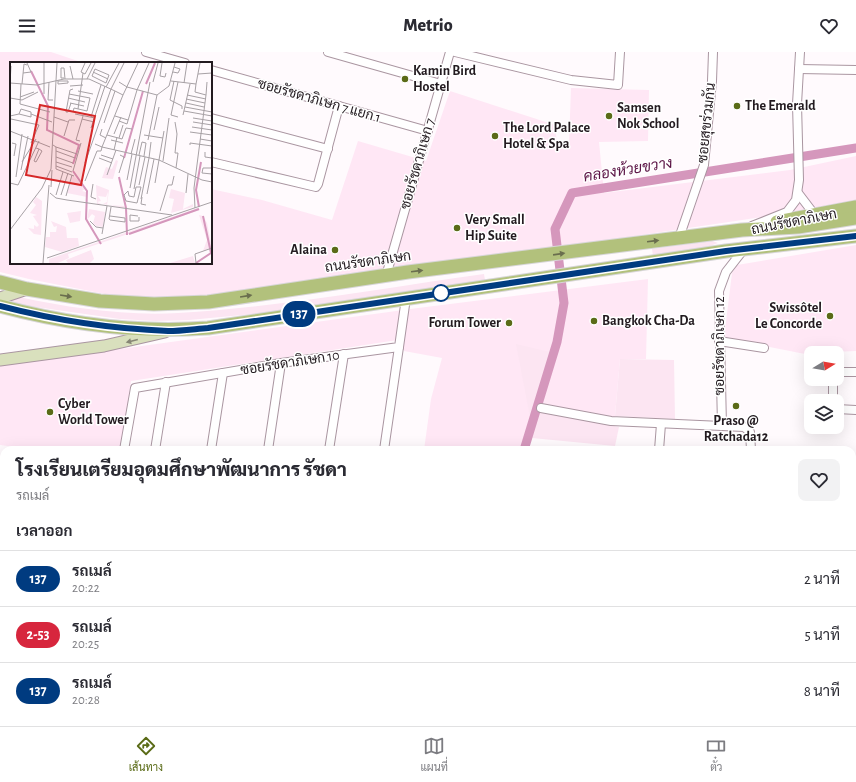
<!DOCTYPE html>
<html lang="th">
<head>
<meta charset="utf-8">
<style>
	:root { --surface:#fff; --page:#f2f2f3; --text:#2b2b33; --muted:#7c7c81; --line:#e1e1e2; --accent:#5a6b17 }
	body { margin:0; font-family:"Alegreya Sans",Sarabun,sans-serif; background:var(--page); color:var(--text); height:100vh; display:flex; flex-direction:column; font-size:15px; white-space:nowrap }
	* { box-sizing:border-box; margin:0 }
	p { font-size:13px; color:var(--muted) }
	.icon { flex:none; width:22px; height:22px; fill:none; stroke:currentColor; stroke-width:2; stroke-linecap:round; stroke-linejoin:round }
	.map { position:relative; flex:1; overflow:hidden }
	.drawer { position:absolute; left:0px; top:394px; width:856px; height:280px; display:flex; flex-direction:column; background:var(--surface); border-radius:12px 12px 0 0; box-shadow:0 4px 16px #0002 }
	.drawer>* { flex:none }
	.badge { padding:0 8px; border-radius:13px; font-size:14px; line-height:26px }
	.needle { width:26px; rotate:79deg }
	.tools { position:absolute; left:804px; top:294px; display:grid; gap:8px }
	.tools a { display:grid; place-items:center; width:40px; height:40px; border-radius:8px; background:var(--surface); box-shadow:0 4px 16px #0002; font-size:20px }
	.map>.badge { position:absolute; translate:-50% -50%; box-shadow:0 0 0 2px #fff }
	h2 { padding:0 16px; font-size:15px; line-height:36px }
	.round { display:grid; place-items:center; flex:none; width:42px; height:42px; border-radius:8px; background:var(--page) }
	.headline { display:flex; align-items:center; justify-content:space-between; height:68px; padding:0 16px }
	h1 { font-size:19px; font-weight:800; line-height:30px }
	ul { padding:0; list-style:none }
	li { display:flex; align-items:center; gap:12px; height:56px; padding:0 16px; border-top:1px solid var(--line) }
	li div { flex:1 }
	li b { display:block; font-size:15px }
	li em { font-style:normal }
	li .badge { min-width:44px; font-weight:700; text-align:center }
	header { display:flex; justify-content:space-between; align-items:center; height:52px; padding:0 16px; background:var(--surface); font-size:18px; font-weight:800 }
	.tab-bar { display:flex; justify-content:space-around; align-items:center; height:56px; border-top:1px solid var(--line); background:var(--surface); font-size:11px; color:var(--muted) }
	.tab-bar a { display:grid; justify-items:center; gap:2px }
	.tab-bar .selected { color:var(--accent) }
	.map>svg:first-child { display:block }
	.built { fill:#ffe7f5 }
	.green { fill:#fce5f2 }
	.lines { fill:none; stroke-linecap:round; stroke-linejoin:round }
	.canal { stroke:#d597bc; stroke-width:9 }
	.street-casing { stroke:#aa96a1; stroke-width:10 }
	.secondary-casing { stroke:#aa96a1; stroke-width:13 }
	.primary-casing { stroke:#d7d6d7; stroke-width:15 }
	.street { stroke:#fff; stroke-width:8 }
	.secondary { stroke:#d9e0bd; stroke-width:11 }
	.primary { stroke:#b2c17c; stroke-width:13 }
	.oneway { fill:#6a6e4e }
	.oneway2 { fill:#878776 }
	.line-casing { stroke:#fff; stroke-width:9 }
	.line { stroke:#003b80; stroke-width:6 }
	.poi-dot { fill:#5a6b17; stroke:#fff; stroke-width:1.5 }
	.stop-dot { fill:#fff; stroke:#003b80; stroke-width:2 }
	.labels { text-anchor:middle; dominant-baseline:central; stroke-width:3; stroke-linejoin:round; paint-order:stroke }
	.poi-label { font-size:14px; font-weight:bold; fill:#231b20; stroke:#fff; text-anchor:start }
	.street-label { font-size:14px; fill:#231b20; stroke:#fff }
	.water-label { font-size:15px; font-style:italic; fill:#5c1446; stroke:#fff }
	.inset-river { fill:none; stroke:#d597bc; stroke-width:2 }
	.inset-road { fill:none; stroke:#a7a1a5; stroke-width:1 }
	.view { fill:#d62828; fill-opacity:0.15; stroke:#d62828; stroke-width:2 }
	.inset-edge { fill:none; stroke:#231b20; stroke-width:2 }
</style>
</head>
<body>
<header><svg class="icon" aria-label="menu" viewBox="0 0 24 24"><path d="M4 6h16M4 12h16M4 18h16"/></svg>Metrio<svg class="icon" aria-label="heart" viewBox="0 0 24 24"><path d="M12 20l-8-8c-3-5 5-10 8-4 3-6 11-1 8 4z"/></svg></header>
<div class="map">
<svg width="856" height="674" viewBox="0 0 856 674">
	<rect width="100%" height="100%" fill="#fffafd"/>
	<!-- built -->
	<g class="built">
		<polygon points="0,0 51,0 84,11 11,11 11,211 211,211 211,137 262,148 332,168 358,89 426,109 450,39 555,73 557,92 569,91 571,36 649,38 648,89 599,90 604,141 790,118 856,104 856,151 245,242 153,248 120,245 29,227 0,220"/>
		<polygon points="856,193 856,299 811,301 810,303 724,286 732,221 737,213"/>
		<polygon points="648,227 646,307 620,307 614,374 532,358 520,398 424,398 431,347 442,306 404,299 404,287 131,329 121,398 38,398 0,393 0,311 113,298 418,256"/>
	</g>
	<!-- green -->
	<g class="green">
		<polygon points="712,189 718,191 707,195 653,204 652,197"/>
		<path d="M484 222 485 228 265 261 189 268 156 269 120 267 8 251 9 248 19 245C70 256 125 264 178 261 280 255 383 236 484 222Z"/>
		<polygon points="516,292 550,300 530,365"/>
		<polygon points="620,307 674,308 675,367 615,364"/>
		<polygon points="539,359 619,375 615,394 532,386"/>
		<polygon points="0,539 4,539 4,670 24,670 21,674 0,674"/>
		<polygon points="617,670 696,670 695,674 617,674"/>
	</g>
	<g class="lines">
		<!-- canal -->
		<g class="canal">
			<polyline points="524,398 557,290 564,251 555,177 572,141 856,96"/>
			<polyline points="28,674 31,670"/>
		</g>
		<!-- street casing -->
		<g class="street-casing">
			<g id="street">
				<polyline points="146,0 185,11"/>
				<polyline points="328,0 441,32"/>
				<polyline points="455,0 571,28 618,33 620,0"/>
				<polyline points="799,17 856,18"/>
				<polyline points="211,18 428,79"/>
				<polyline points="211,66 328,97"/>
				<polyline points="211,110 316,135 318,132 339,54"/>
				<polyline points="798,141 814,162"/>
				<polyline points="752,174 787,160 796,148 799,128 797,52 800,0"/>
				<polyline points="679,186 704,113 712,29 713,0"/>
				<polyline points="386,224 450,0"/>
				<polyline points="719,289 764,296"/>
				<polyline points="837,322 840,320 856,320"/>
				<polyline points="833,349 833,327"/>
				<polyline points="541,356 611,369 744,375 750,380 751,398"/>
				<polyline points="837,357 856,358"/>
				<polyline points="722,374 719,239 726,220 744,197"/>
				<polyline points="124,398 135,336 281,311 399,295 406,246"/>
				<polyline points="155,398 166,330"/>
				<polyline points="211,398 223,321"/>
				<polyline points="268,398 281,311"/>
				<polyline points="329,398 344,302"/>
				<polyline points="384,398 399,295"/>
				<polyline points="659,398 661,372"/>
				<polyline points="852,412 856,412"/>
				<polyline points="0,420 4,420"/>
				<polyline points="0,474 4,474"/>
				<polyline points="0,535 4,536"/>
				<polyline points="852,633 856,634"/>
				<polyline points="743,670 761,674"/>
				<polyline points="830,670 830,674"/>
				<polyline points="376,674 376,670"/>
				<polyline points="439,674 440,670"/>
				<polyline points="489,674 490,670"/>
				<polyline points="542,674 543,670"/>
				<polyline points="593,674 594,670"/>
				<polyline points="775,674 776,670"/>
			</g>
		</g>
		<!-- secondary casing -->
		<g class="secondary-casing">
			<g id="secondary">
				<polyline points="0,246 27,237"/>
				<polyline points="0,308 104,294 165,280"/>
			</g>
		</g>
		<!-- primary casing -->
		<g class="primary-casing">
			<g id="primary">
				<polyline points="777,170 856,155"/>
				<polyline points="0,230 27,237 100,249 154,252 208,250 408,220 742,178 798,175 856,166"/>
				<path d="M0 254C67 272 139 281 208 276L726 199 856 184"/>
			</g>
		</g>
		<!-- street -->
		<use href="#street" class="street"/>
		<!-- secondary -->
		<use href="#secondary" class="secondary"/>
		<!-- primary -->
		<use href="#primary" class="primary"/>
	</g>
	<!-- one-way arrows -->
	<defs><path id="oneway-solid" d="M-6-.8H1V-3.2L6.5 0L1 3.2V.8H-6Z"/></defs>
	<g class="oneway">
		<use href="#oneway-solid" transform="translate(653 189) rotate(-7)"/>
		<use href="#oneway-solid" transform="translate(559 202) rotate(-8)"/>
		<use href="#oneway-solid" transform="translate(417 219) rotate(-7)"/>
		<use href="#oneway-solid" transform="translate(66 244) rotate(9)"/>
		<use href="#oneway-solid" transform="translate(246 244) rotate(-9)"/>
	</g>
	<use class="oneway2" href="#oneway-solid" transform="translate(132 289) rotate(166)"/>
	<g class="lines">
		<!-- line casing -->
		<g class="line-casing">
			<path id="line" d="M0 254C54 268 112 277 168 279 181 279 195 277 208 276L726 199 856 184"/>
		</g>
		<!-- line -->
		<use href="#line" class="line"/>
	</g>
	<!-- markers -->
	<g class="poi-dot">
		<circle cx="405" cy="27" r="4"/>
		<circle cx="737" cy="54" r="4"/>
		<circle cx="609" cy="64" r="4"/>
		<circle cx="495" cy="84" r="4"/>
		<circle cx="457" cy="176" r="4"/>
		<circle cx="335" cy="198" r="4"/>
		<circle cx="830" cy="264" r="4"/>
		<circle cx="594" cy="269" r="4"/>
		<circle cx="509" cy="271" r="4"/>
		<circle cx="736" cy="354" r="4"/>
		<circle cx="50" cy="360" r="4"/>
	</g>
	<circle class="stop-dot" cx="441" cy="241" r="8"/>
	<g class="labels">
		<!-- poi labels -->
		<g class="poi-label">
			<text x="413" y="19">Kamin Bird<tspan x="413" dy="16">Hostel</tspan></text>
			<text x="745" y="54">The Emerald</text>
			<text x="617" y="56">Samsen<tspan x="617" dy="16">Nok School</tspan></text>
			<text x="503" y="76">The Lord Palace<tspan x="503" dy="16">Hotel &amp; Spa</tspan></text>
			<text x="465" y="168">Very Small<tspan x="465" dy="16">Hip Suite</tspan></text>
			<text x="327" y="198" text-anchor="end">Alaina</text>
			<text x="822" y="256" text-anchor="end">Swissôtel<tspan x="822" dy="16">Le Concorde</tspan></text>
			<text x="602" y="269">Bangkok Cha-Da</text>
			<text x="501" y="271" text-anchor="end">Forum Tower</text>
			<text x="58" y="352">Cyber<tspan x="58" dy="16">World Tower</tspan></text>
			<text x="736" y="369" text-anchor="middle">Praso @<tspan x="736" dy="16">Ratchada12</tspan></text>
		</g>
		<!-- street labels -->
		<g class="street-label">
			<text transform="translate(319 49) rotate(16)">ซอยรัชดาภิเษก 7 แยก 1</text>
			<text transform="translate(707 71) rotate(-84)">ซอยสุขร่วมกัน</text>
			<text transform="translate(418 112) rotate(-74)">ซอยรัชดาภิเษก 7</text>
			<text transform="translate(794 170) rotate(-11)">ถนนรัชดาภิเษก</text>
			<text transform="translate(368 210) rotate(-8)">ถนนรัชดาภิเษก</text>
			<text transform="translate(720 294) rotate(-90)">ซอยรัชดาภิเษก 12</text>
			<text transform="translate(290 311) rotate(-9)">ซอยรัชดาภิเษก 10</text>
		</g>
		<!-- water labels -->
		<g class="water-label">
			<text transform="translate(628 118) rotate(-9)">คลองห้วยขวาง</text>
		</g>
	</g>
	<!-- overview -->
	<g transform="translate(10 10)">
		<rect width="202" height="202" fill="#fffafd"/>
		<path d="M106 98 108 99 103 117 92 116 96 105 102 107ZM63 113 73 124 75 127 72 129 76 130 77 135 57 131ZM86 123 99 128 97 143 114 144 115 146 93 142 97 140 98 130 96 135 88 134 91 139 87 140 91 142H87ZM161 127 175 131 173 147 183 142V145L157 152 161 151 164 137 159 136ZM26 135 32 139 31 173 24 172 18 166 24 167V163L27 165 29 163 23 154 27 153 20 151 26 143 23 140ZM188 146 190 148 58 192 59 196 48 201H39V197ZM79 147 95 150 93 165 86 164 83 161 85 154 82 152 77 158ZM71 149 70 159 60 161 57 151ZM189 153 193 154 197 161 202 186 193 189 197 178ZM41 159 56 165 57 176H68L69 184 52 190 35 185 36 175H40V170H46L47 164 44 165ZM81 188 84 197 80 201H58L56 198ZM183 194 185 201H160Z" fill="#fce5f2"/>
		<path class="inset-river" d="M21 9 38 44 37 68 69 83 63 102M136 22 145 1M114 96 133 29M63 109 77 129 76 157 91 182M109 115 116 146 117 173M189 145 186 128 191 100M193 154 201 191M119 172 189 147M186 201 201 191"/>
		<path class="inset-road" d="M75 1 71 10 75 12 81 1M152 1 150 14 155 15 156 11M60 4 63 17M85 7 99 13 96 21 82 14ZM83 10 98 17M163 10 168 11 170 7 164 5M13 11 21 10 17 1M188 12 202 11M54 16H51V6H54L55 17M77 17 85 1M48 19H58V21L48 22ZM161 19 186 22 185 30 196 33 184 126 185 146M164 19 160 38 172 44V47M39 20 38 38H43M109 20 117 25 147 33 159 24 165 1M143 20 148 1M168 20 161 53 168 55M0 21 1 4M0 21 27 23 54 17H79L105 29 113 33 92 85 149 98 192 118 202 120M174 21 177 1M11 22 10 42 40 50M12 22 14 2 17 3M186 22 190 1M60 24 73 23M96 25 109 1M101 27 114 1M68 29 83 32M34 32V1M59 32 80 36 77 49 64 46 63 50M113 33 128 1M177 33 196 37M196 33 197 20M10 35 24 30M0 36 12 38 28 30M58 36 75 40M176 37 195 41M60 41 74 44M61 41 58 50H56L60 28 63 27M176 41 194 45M175 45 202 50M68 47 73 11M174 49 202 54M9 52 11 47 21 50V52M21 52 42 60M65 52 85 56M173 53 180 22M0 54 9 52 21 55V52M105 54 118 58M44 55 58 60M81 55 91 23M183 56 202 59M1 57 29 63 21 81M72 57 84 60M109 59 117 62 127 28 139 1M165 60 167 72 165 91H168L166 106M183 60 202 63M94 61 105 29M182 65 202 68M81 66 95 24M92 67 90 73 96 76M144 68 149 45M0 69 40 85M180 70 202 73M104 72 111 55M97 73 112 77 116 66 122 67M134 73 153 76M54 74 59 58H65M109 76 113 63M190 77 202 79M101 78 113 81M138 78 147 33M70 79 66 78 73 54M2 81 6 82 4 94M43 83 46 85V107L64 114M180 83V81L202 84M46 85 67 92M26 86 29 87 32 89 26 100 24 99 29 87M104 88 107 75M46 89 65 96M195 90V95L202 96M121 92 125 77M91 93 103 97M129 93 132 80 136 81 134 94M46 95 63 101M89 96 102 101M139 96 141 80M153 99 159 56M12 100 26 77M46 100 62 105M75 101 101 27M46 104 62 110M202 106H193L192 111 202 112M11 108 18 74M63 109 71 81M109 111 114 95 110 93M97 113 106 88M6 115 12 72M117 118 122 92M75 119 87 89H91L92 85 85 82M0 121 8 123 29 79M145 121 154 69M83 122 81 135 86 137M129 123 135 95M41 125 42 108M126 125H131L127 141 116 139 114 133 118 129 119 134 124 135ZM120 126 140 20M124 127 130 94M40 131 46 136 57 138 162 153M176 131 178 112M137 132 144 97M46 133 53 110M51 133 58 111M56 134 62 113M132 135 131 142 136 143M131 137 139 96M150 149 158 123H162L164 114M100 154 115 156V160L100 158 99 157 101 145M128 154 120 153V159H129V155M80 159 86 165 93 166M0 168 32 126 41 107 47 1M92 172 97 144M37 196 202 140M33 201 39 123M186 201 185 192 202 186"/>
		<path class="view" d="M30 43 85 54 71 123 16 113Z"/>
		<rect width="202" height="202" class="inset-edge"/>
	</g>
</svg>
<div class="tools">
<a><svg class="needle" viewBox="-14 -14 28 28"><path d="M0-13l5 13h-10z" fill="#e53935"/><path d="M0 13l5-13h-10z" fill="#7c7c81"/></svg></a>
<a><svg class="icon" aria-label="layers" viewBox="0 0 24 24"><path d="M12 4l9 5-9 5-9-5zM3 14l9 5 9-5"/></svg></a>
</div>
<b class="badge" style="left:299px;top:262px;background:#003b80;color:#fff">137</b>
<section class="drawer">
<div class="headline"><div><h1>โรงเรียนเตรียมอุดมศึกษาพัฒนาการ รัชดา</h1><p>รถเมล์</p></div><a class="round"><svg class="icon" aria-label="heart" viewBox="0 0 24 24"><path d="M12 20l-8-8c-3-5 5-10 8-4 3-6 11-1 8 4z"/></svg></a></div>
<h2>เวลาออก</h2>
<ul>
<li><span class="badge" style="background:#003b80;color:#fff">137</span><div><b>รถเมล์</b><p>20:22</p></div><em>2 นาที</em></li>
<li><span class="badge" style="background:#d7263d;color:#fff">2-53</span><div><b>รถเมล์</b><p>20:25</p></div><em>5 นาที</em></li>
<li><span class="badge" style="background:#003b80;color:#fff">137</span><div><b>รถเมล์</b><p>20:28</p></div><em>8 นาที</em></li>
</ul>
</section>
</div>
<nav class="tab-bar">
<a class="selected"><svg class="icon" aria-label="directions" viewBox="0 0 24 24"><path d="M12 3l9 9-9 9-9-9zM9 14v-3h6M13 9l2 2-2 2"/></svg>เส้นทาง</a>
<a><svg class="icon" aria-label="map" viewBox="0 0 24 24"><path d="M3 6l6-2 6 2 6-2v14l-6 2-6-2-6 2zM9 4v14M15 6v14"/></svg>แผนที่</a>
<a><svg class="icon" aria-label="tickets" viewBox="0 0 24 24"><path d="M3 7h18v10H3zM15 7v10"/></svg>ตั๋ว</a>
</nav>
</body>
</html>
